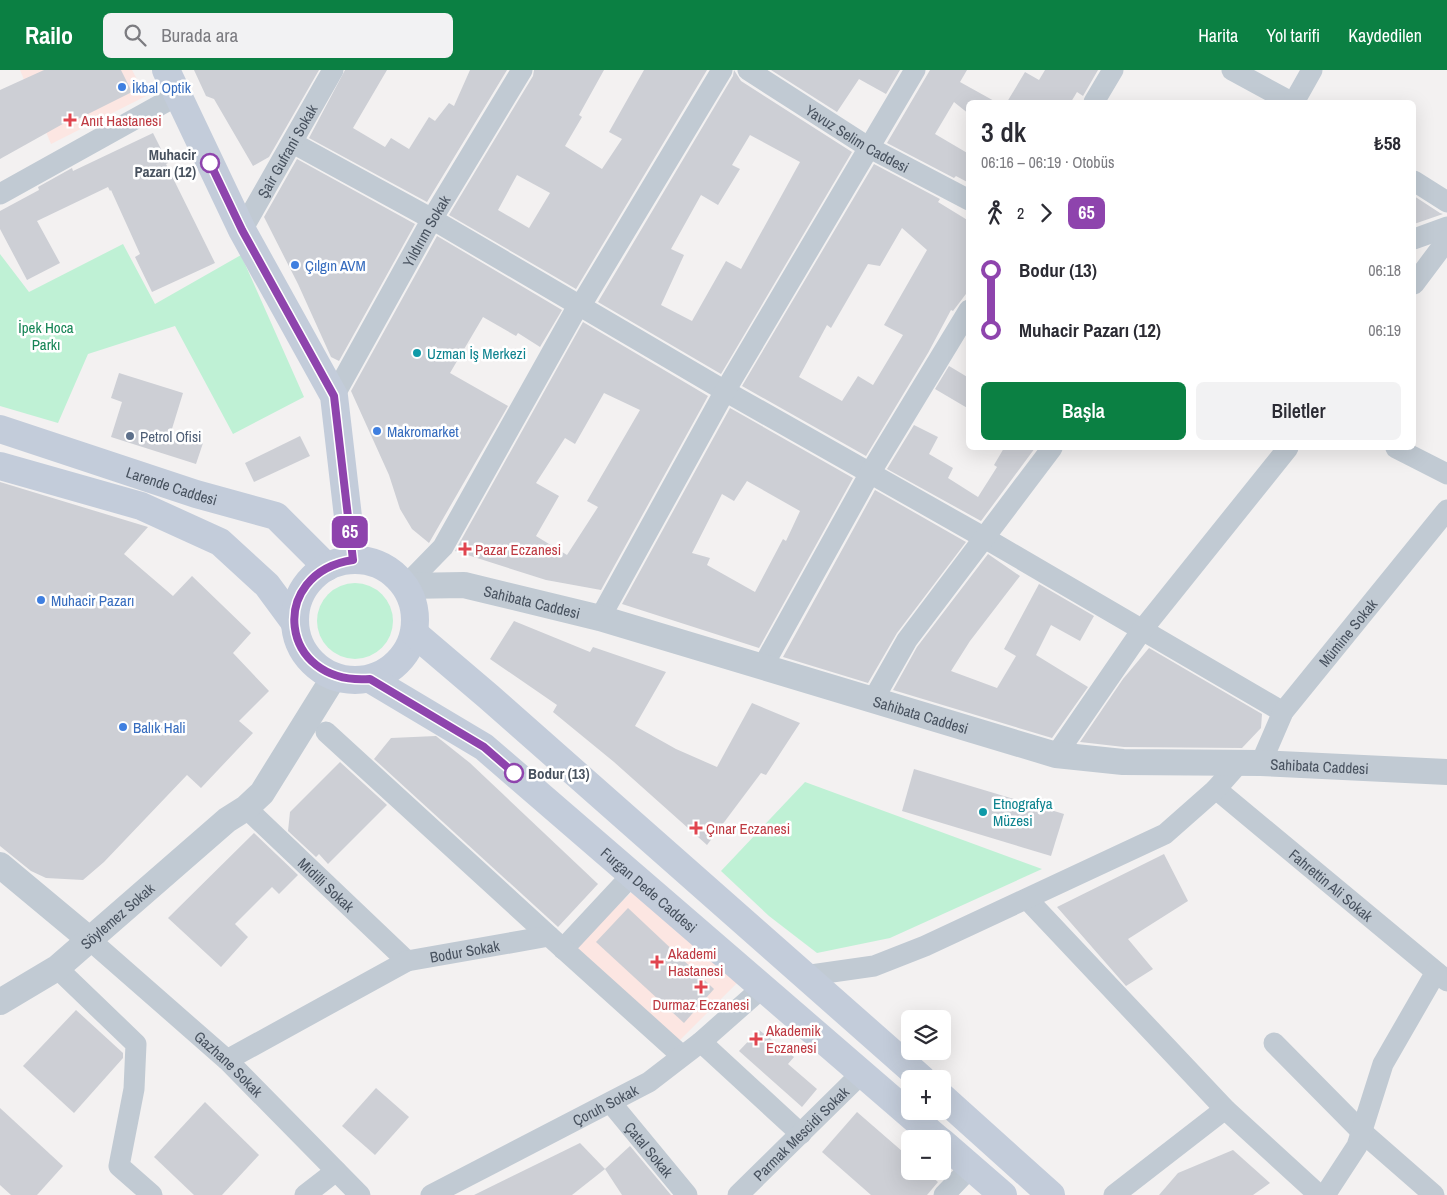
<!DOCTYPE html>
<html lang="tr">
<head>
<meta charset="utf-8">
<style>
	:root { --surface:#fff; --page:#f2f2f3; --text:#2b2b33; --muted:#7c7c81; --accent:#0b8043 }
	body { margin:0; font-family:"Archivo Narrow",sans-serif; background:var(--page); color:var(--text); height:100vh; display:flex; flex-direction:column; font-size:19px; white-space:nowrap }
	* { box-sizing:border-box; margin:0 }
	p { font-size:16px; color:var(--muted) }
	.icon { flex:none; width:28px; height:28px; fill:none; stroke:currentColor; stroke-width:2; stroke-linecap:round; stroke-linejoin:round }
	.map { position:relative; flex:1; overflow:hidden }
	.sheet { position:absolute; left:966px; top:30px; width:450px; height:350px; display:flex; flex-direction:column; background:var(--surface); border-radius:8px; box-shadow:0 5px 20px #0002 }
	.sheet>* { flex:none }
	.badge { padding:0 10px; border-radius:8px; font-size:18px; line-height:32px }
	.fabs { position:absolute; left:901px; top:940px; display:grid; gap:10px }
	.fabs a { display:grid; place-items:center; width:50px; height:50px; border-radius:8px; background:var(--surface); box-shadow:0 5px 20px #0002; font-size:25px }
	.map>.badge { position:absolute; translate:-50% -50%; box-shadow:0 0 0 2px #fff }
	.legs { display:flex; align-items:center; gap:8px; height:55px; padding:0 15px; font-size:16px }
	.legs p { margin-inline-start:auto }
	.overview { display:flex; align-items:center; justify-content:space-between; height:85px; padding:0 15px }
	h1 { font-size:28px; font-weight:600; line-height:38px }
	.cta { display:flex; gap:10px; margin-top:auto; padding:10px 15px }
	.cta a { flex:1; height:58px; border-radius:8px; background:var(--accent); color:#fff; font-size:20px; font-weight:600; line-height:58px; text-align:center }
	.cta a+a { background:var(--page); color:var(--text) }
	ul { padding:0 15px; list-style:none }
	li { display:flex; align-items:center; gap:18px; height:60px; font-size:19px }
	li i { display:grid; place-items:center; width:8px; height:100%; margin:0 6px; background:currentColor }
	li i::after { content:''; width:12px; height:12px; margin:-6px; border:4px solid; border-radius:50%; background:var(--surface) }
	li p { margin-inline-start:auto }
	li:first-child i { background:linear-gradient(#0000 50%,currentColor 0) }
	li:last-child i { background:linear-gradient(currentColor 50%,#0000 0) }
	header { display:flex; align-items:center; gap:30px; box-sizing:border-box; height:70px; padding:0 25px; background:var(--accent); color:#fff }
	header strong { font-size:24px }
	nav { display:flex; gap:28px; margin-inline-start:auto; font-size:18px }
	.search { width:350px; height:45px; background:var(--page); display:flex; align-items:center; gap:12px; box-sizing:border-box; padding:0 18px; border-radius:8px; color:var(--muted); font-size:19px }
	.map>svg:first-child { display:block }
	.medical { fill:#fce6e2 }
	.green { fill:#bff1d5 }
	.building { fill:#cdcfd5; fill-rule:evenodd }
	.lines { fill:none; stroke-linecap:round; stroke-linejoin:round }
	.minor { stroke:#c1cad3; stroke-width:21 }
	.tertiary { stroke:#c1cad3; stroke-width:26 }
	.secondary { stroke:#c3ccda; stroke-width:28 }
	.line-1-casing { stroke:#fff; stroke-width:11 }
	.line-1 { stroke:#8e44ad; stroke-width:8 }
	.shop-dot { fill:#3f7fe0; stroke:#fff; stroke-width:2 }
	.health-dot { fill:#e0444e; stroke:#fff; stroke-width:2 }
	.stop-1-dot { fill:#fff; stroke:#8e44ad; stroke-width:2.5 }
	.culture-dot { fill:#0f9aa8; stroke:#fff; stroke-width:2 }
	.service-dot { fill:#5c6f8a; stroke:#fff; stroke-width:2 }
	.labels { text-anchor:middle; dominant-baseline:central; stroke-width:5; stroke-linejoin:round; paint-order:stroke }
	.shop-label { font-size:15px; fill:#366cbe; stroke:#fff; text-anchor:start }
	.health-label { font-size:15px; fill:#be3a42; stroke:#fff; text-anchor:start }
	.street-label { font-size:15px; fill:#48525f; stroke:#fff }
	.stop-label { font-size:15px; font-weight:bold; fill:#48525f; stroke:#fff; text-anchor:end }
	.park-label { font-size:15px; fill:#148454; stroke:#fff }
	.culture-label { font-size:15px; fill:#0d838f; stroke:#fff; text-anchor:start }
	.service-label { font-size:15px; fill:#4e5e75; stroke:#fff; text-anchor:start }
</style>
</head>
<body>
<header>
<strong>Railo</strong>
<div class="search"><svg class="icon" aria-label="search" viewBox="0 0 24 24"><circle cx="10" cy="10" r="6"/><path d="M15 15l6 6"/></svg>Burada ara</div>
<nav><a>Harita</a><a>Yol tarifi</a><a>Kaydedilen</a></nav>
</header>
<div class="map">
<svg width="1447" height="1125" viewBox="0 0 1447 1125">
	<rect width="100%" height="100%" fill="#f3f1f1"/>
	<!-- medical -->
	<g class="medical">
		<polygon points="20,0 132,0 146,26 51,74"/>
		<polygon points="633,821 741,909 679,971 575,876"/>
	</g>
	<!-- green -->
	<g class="green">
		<polygon points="123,174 155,234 241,185 304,327 233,364 175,256 88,284 58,353 0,336 0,184 29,222"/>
		<circle cx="355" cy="551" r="38"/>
		<polygon points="805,712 1042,799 890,868 817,883 769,846 721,801"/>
	</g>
	<!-- building -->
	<g class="building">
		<polygon points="44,0 121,0 132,22 78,49 77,46 0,89 0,20"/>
		<polygon points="194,0 319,0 269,87 253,96 214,29 206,26"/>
		<polygon points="345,0 387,0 353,58 385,77 391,68 409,79 429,47 435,51 449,33 454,36 470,0 507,0 427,132 309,68"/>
		<path d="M534 0H604L579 45 582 47 565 76 602 99 622 69 609 62 644 0H707L576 219 449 145 533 6ZM517 105 550 123 529 158 498 140Z"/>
		<path d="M734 0 741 11 852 82 721 304 598 232 733 6ZM750 65 800 92 741 199 726 191 692 251 661 235 684 185 671 179 701 125 718 135 740 99 732 95Z"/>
		<polygon points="771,0 900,0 886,24 859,9 837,42"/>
		<polygon points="930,0 967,0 960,12 996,32 969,32 969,44 954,32 935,64 969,84 969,113 956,106 954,108 887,73"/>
		<polygon points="1045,0 1098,0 1083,26 1077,22 1071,32 1007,32 1025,2 1039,10"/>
		<polygon points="153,63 168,93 166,94 215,193 152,222 135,187 140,184 111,120 110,121 108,117 37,151 60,193 27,210 0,159 0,141 39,120 38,117 72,98 73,101"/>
		<polygon points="297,89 415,154 339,291 331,287 298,214 264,147"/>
		<path d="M874 94 940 129 938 132 969 151V220L953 241 951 240 928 283 866 386 742 316ZM902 158 927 180 884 255 903 265 873 315 858 306 842 331 799 307 827 255 831 258 868 194 880 196Z"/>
		<polygon points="1414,126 1440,143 1443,144 1414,154"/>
		<polygon points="437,166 562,240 540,277 518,263 516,266 483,247 450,303 508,336 429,473 412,459 400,439 389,405 351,321"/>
		<path d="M583 252 708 326 601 520 546 510 455 481ZM604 323 640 340 587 431 598 437 567 485 536 466 559 426 536 413 565 368 575 374Z"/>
		<polygon points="949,296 969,308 969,339 935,319"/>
		<polygon points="119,303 183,323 171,362 203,373 196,394 111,367 122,332 111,328"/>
		<path d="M730 338 853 408 759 578 622 534ZM747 411 800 441 786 471 783 469 755 522 707 495 710 488 692 483 722 424 734 431Z"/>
		<polygon points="914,355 938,367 929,384 953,398 948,408 978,427 997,397 994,395 1004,378 1035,378 981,451 887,399"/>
		<polygon points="300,366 310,386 254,412 245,393"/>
		<polygon points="0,412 148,457 124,484 173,526 192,506 251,563 233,583 269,621 239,651 253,663 201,718 187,705 104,792 83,810 46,808 31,801 0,776"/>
		<polygon points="875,420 966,472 897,563 868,613 783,587"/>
		<polygon points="988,484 1020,506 970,571 951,601 997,618 1016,586 1004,579 1039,514 1094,546 1080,571 1051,555 1036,585 1088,617 1052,668 893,620 917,577"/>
		<polygon points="514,551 590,582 593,577 666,602 635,656 676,679 717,697 752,633 800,653 766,705 761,703 707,775 614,692 553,642 557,635 490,589"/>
		<polygon points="1149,578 1262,644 1261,658 1242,678 1124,677 1080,672 1123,609"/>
		<polygon points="436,666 470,693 598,814 558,857 374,689 391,668"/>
		<polygon points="340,692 387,735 328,794 319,784 316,787 288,761 290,742"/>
		<polygon points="914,699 1064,744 1051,786 902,741"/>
		<polygon points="254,763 298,805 279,824 272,817 235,854 248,867 221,897 168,848"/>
		<polygon points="1164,784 1188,831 1128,869 1153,899 1126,916 1057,837"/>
		<polygon points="628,838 714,919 684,953 596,872"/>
		<polygon points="76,940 123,983 123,988 74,1043 23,996"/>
		<polygon points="759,960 794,987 788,994 817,1019 802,1037 739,981"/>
		<polygon points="376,1018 409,1047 375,1085 342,1056"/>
		<polygon points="205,1032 259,1085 222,1125 194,1125 154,1087"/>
		<polygon points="0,1038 63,1096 37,1125 11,1125 0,1115"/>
		<polygon points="857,1042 910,1088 910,1101 925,1101 938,1112 927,1125 871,1125 822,1082"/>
		<polygon points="580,1073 605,1099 572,1125 474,1125"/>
		<polygon points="630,1076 671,1125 622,1125 605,1099"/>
		<polygon points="1233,1080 1270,1113 1253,1125 1159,1125 1178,1103"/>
	</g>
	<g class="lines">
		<!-- minor -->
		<g class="minor">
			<path id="s1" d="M748 0 868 77 969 130"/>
			<polyline points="1232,0 1291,32"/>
			<polyline points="1094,32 1113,0"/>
			<polyline points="1294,32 1312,0"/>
			<polyline points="293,73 432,149 725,321 983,467 1283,642"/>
			<polyline points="1414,111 1447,132"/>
			<polyline points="0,124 178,25"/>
			<path id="s2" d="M242 160 333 0"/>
			<polyline points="1414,169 1447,157"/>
			<polyline points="1414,214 1447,170"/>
			<path id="s3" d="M334 326 432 149 522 0"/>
			<polyline points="1396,378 1447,404"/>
			<polyline points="405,516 443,477 579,234 584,230 722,0"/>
			<polyline points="600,548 725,321 915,0"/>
			<polyline points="763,596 870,403 969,240"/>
			<polyline points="873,630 907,570 1052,378"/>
			<polyline points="326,662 549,866"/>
			<polyline points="1056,685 1142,560 1288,378"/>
			<path id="s4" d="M1261 693 1283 642 1447 440"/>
			<path id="s5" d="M1216 719 1447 911"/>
			<path id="s6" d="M246 738 407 891"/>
			<polyline points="1027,829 1225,1039 1319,1125"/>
			<path id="s7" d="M90 870 227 990 360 1125"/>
			<polyline points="563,879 632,805"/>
			<polyline points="57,898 136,974 134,1019 119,1096 152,1125"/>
			<polyline points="804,906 874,896 925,876 1165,764 1216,719 1239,693"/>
			<polyline points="701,972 801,1064"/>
			<polyline points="1274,973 1362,1062 1434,1125"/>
			<path id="s8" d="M227 990 407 891 549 866 681 985"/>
			<path id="s9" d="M611 1033 687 1125"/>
			<polyline points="305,1125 336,1101"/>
			<path id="s10" d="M431 1125 649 1012 701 972 762 918"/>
			<path id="s11" d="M738 1125 862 1003"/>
			<polyline points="944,1125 971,1097"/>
			<polyline points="1114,1125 1225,1039"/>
			<polyline points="1325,1125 1357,1076 1383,994 1436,902"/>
		</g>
		<!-- tertiary -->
		<g class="tertiary">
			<path id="s12" d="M405 516 464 515 600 548 1056 685 1123 692 1261 693 1447 702"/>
			<polyline points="0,795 90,870"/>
			<path id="s13" d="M0 932 57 898 227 750 246 738 262 723 334 607"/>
		</g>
		<!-- secondary -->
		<g class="secondary">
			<polyline points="166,0 242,160 334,326 353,490"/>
			<path id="s14" d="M0 359 196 424 276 446 327 497"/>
			<polyline points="0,396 141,436 220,472 267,515 295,553"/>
			<circle cx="355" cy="550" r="60"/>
			<polyline points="415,564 489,627 922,1009"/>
			<path id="s15" d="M370 609 484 677 938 1069"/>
			<polyline points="942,1027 1051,1125"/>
			<polyline points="942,1072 1003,1125"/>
		</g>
	</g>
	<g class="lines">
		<!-- line-1 casing -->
		<g class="line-1-casing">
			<path id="line-1" d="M210 93 242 160 334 326 353 490C267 503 278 616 370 609L484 677 514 703"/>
		</g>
		<!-- line-1 -->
		<use href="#line-1" class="line-1"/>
	</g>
	<!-- markers -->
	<g class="shop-dot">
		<circle cx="122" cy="17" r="5"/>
		<circle cx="295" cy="195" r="5"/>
		<circle cx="377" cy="361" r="5"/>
		<circle cx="41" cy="530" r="5"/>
		<circle cx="123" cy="657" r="5"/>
	</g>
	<g class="health-dot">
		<path d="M67.5 42.5h5v5h5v5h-5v5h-5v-5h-5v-5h5z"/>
		<path d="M462.5 471.5h5v5h5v5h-5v5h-5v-5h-5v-5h5z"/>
		<path d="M693.5 750.5h5v5h5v5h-5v5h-5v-5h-5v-5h5z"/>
		<path d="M654.5 884.5h5v5h5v5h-5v5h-5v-5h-5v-5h5z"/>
		<path d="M698.5 909.5h5v5h5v5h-5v5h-5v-5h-5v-5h5z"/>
		<path d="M753.5 961.5h5v5h5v5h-5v5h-5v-5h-5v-5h5z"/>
	</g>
	<g class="stop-1-dot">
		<circle cx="210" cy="93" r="9"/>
		<circle cx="514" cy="703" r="9"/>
	</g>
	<g class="culture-dot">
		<circle cx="417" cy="283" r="5"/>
		<circle cx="983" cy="742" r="5"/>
	</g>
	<circle class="service-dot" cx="130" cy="366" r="5"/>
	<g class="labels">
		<!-- shop labels -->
		<g class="shop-label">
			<text x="132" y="17">İkbal Optik</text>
			<text x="305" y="195">Çılgın AVM</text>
			<text x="387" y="361">Makromarket</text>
			<text x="51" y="530">Muhacir Pazarı</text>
			<text x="133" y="657">Balık Hali</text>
		</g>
		<!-- health labels -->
		<g class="health-label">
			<text x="81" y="50">Anıt Hastanesi</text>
			<text x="475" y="479">Pazar Eczanesi</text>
			<text x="706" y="758">Çınar Eczanesi</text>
			<text x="668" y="883">Akademi<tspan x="668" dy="17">Hastanesi</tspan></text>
			<text x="701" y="934" text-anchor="middle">Durmaz Eczanesi</text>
			<text x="766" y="960">Akademik<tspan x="766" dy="17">Eczanesi</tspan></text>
		</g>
		<!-- street labels -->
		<g class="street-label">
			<text stroke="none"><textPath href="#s1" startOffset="129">Yavuz Selim Caddesi</textPath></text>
			<text stroke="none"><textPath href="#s2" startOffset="91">Şair Gufrani Sokak</textPath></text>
			<text stroke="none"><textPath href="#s3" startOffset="189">Yıldırım Sokak</textPath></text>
			<text stroke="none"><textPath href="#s14" startOffset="181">Larende Caddesi</textPath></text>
			<text stroke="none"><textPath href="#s12" startOffset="129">Sahibata Caddesi</textPath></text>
			<text stroke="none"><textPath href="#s4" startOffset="158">Mümine Sokak</textPath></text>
			<text stroke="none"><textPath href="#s12" startOffset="534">Sahibata Caddesi</textPath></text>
			<text stroke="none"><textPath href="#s12" startOffset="939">Sahibata Caddesi</textPath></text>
			<text stroke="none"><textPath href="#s6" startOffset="111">Midilli Sokak</textPath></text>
			<text stroke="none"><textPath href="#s5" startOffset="150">Fahrettin Ali Sokak</textPath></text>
			<text stroke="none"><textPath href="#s15" startOffset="351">Furgan Dede Caddesi</textPath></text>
			<text stroke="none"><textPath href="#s13" startOffset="146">Söylemez Sokak</textPath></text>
			<text stroke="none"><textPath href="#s8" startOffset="264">Bodur Sokak</textPath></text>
			<text stroke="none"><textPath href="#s7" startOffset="186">Gazhane Sokak</textPath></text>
			<text stroke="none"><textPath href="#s10" startOffset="196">Çoruh Sokak</textPath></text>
			<text stroke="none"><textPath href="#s11" startOffset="88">Parmak Mescidi Sokak</textPath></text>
			<text stroke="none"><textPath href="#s9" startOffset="60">Çatal Sokak</textPath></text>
		</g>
		<!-- stop labels -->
		<g class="stop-label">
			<text x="196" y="84">Muhacir<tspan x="196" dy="17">Pazarı (12)</tspan></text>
			<text x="528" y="703" text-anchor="start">Bodur (13)</text>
		</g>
		<!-- park labels -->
		<g class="park-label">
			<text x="46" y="257">İpek Hoca<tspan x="46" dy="17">Parkı</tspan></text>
		</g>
		<!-- culture labels -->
		<g class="culture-label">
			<text x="427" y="283">Uzman İş Merkezi</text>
			<text x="993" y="733">Etnografya<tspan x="993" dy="17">Müzesi</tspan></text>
		</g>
		<!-- service labels -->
		<g class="service-label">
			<text x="140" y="366">Petrol Ofisi</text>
		</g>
	</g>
</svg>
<div class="fabs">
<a><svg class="icon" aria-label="layers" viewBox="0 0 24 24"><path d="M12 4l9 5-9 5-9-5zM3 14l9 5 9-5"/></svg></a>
<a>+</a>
<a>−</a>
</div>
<b class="badge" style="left:350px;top:462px;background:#8e44ad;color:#fff">65</b>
<section class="sheet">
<div class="overview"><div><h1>3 dk</h1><p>06:16 – 06:19 · Otobüs</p></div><b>₺58</b></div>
<div class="legs"><svg class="icon" aria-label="walk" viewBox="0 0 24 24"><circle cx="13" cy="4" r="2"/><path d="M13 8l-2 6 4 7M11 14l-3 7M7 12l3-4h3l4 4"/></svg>2<svg class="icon" aria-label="forward" viewBox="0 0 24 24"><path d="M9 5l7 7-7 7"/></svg><b class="badge" style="background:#8e44ad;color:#fff">65</b></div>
<ul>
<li><i style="color:#8e44ad"></i><b>Bodur (13)</b><p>06:18</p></li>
<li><i style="color:#8e44ad"></i><b>Muhacir Pazarı (12)</b><p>06:19</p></li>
</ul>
<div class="cta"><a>Başla</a><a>Biletler</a></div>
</section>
</div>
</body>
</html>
